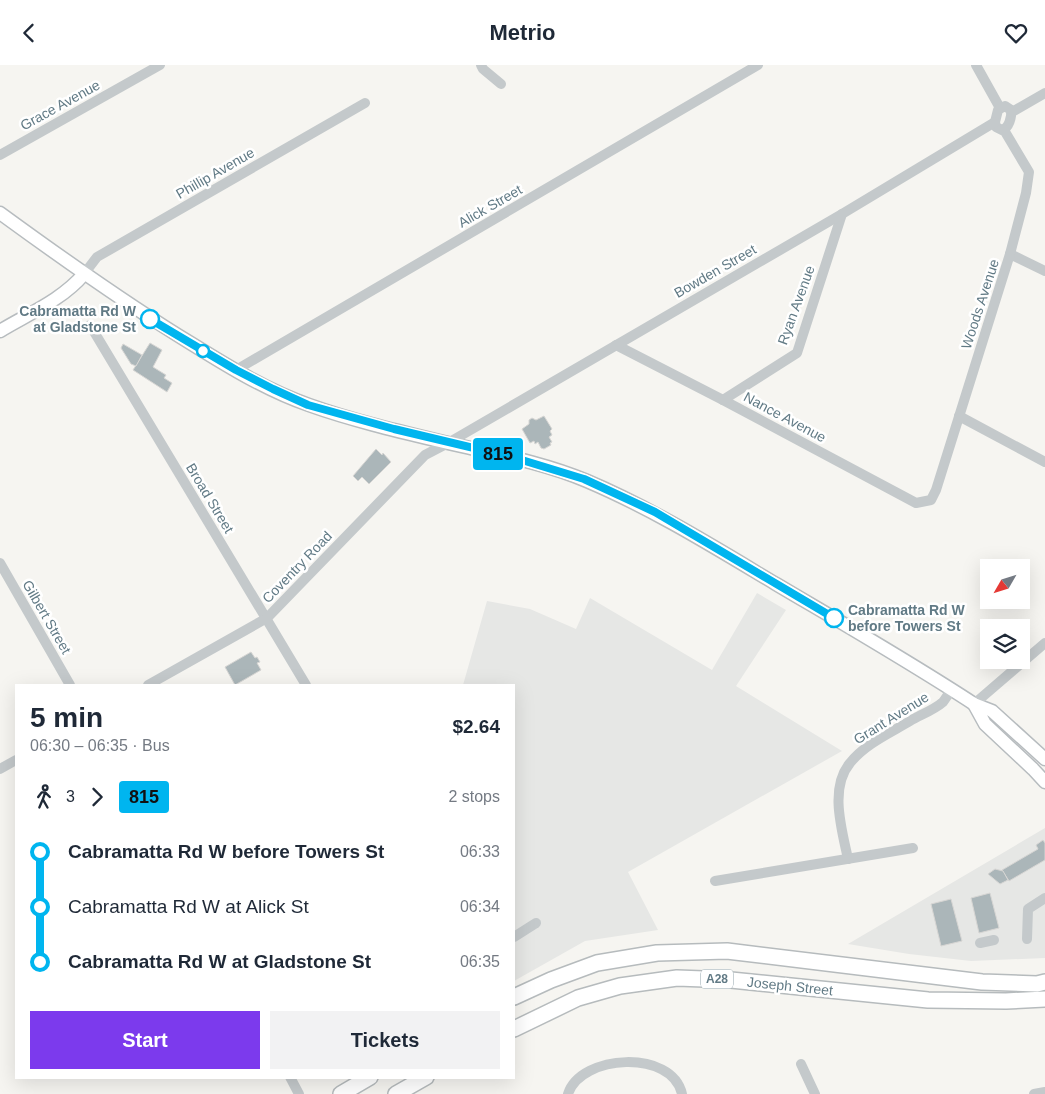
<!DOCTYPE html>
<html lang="en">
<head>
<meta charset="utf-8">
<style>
	:root { --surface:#fff; --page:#f2f2f3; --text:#1f2937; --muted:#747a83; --accent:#7c3aed }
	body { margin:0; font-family:Arial,sans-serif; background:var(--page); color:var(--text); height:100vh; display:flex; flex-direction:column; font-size:19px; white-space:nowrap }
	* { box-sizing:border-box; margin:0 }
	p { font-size:16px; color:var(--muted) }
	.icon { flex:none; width:28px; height:28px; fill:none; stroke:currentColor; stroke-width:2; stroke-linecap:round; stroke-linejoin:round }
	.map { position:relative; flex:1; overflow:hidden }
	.side { position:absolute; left:15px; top:619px; width:500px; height:395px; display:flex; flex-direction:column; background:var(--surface); border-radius:0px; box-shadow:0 5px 20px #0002 }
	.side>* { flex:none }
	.badge { padding:0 10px; border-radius:4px; font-size:18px; line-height:32px }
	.needle { width:32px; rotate:231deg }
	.controls { position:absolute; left:980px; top:494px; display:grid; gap:10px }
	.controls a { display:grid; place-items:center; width:50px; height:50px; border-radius:0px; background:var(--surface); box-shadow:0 5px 20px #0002; font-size:25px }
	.map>.badge { position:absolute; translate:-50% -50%; box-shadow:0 0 0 2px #fff }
	.legs { display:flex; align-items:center; gap:8px; height:55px; padding:0 15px; font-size:16px }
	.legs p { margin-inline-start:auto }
	.headline { display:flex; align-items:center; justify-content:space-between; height:85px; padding:0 15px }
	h1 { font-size:28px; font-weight:600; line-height:38px }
	.cta { display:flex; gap:10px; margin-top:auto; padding:10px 15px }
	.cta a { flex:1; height:58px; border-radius:0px; background:var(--accent); color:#fff; font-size:20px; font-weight:600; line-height:58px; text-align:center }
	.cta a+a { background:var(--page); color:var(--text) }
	ul { padding:0 15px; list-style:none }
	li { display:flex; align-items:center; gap:18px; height:55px; font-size:19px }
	li i { display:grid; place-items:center; width:8px; height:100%; margin:0 6px; background:currentColor }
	li i::after { content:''; width:12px; height:12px; margin:-6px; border:4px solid; border-radius:50%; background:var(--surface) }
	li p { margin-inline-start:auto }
	li:first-child i { background:linear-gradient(#0000 50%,currentColor 0) }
	li:last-child i { background:linear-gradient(currentColor 50%,#0000 0) }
	header { display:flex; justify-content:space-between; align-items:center; height:65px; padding:0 15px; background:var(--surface); font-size:22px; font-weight:600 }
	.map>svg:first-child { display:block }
	.built { fill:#e6e7e5 }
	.building { fill:#abb6b9; stroke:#d7d6d4 }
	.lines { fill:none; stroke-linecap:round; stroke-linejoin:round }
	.major-casing { stroke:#b7bcbf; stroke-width:15 }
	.highway-casing { stroke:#b6bbbd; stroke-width:18 }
	.minor { stroke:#c4c9cb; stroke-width:10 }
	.major { stroke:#fff; stroke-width:12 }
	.highway { stroke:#fff; stroke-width:15 }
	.line-1-casing { stroke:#fff; stroke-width:11 }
	.line-1 { stroke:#00b5ef; stroke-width:8 }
	.stop-1-dot { fill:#fff; stroke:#00b5ef; stroke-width:2.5 }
	.labels { text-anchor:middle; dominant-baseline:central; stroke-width:5; stroke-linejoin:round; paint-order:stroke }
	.shield { fill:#fff; stroke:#90a2aa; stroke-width:1 }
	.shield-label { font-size:12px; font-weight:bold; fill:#617a85 }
	.street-label { font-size:14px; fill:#617a85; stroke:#fff }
	.stop-label { font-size:14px; font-weight:bold; fill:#617a85; stroke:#fff; text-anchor:end }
</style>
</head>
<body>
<header><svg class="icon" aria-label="back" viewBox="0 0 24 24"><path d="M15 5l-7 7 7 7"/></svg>Metrio<svg class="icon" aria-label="heart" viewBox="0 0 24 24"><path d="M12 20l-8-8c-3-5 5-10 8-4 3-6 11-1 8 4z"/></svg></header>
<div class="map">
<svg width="1045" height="1029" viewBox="0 0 1045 1029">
	<rect width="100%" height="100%" fill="#f6f5f1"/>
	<!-- built -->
	<g class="built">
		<polygon points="757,528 786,545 736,621 842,686 628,807 658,865 585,876 514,916 514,620 463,620 487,536 530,544 576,564 590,533 712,605"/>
		<polygon points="1045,763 1045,893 971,896 909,889 848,879"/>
	</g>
	<!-- building -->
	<g class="building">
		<polygon points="150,278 162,285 153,302 166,310 164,313 172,318 167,327 133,305"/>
		<polygon points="123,279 142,290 136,301 131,299 121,283"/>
		<polygon points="544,351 552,364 550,366 552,370 549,372 552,377 550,378 551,380 544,384 541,383 538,377 535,379 534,376 530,378 522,364 529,359 529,355 532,353 536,355"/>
		<polygon points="376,384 382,390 383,388 391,397 369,419 362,412 358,416 353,411"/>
		<polygon points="251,587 255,593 257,592 260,597 257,598 261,605 235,620 225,602"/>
		<polygon points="1043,775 1045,778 1045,795 1009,816 1002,805 1038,784 1036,780"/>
		<polygon points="995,804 1003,806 1008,815 1000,819 988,809"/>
		<polygon points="990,828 999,863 979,868 971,833"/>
		<polygon points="951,834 962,876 941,881 931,839"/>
	</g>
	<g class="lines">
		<!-- major casing -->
		<g class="major-casing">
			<g id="major">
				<path d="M0 148C63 194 126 239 192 279 229 302 268 326 309 340 354 356 402 367 448 378 495 389 542 397 587 416 653 444 714 482 776 519 842 558 910 597 974 639L992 646 1045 694"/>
				<path d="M0 266C28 249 62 235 84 209"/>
				<polyline points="974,639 985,659 1033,704 1045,717"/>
			</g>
		</g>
		<!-- highway casing -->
		<g class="highway-casing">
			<g id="highway">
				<polyline points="514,932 551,915 597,898 657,888 727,886 982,917 1037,919 1045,917"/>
				<polyline points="514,964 578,933 620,921 677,913 731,915 928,935 1006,936 1045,934"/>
				<polyline points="341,1029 370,1012"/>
				<polyline points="396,1029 426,1012"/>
			</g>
		</g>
		<!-- minor -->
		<g class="minor">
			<polyline points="481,0 483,4 501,19"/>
			<polyline points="976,0 1000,43"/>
			<path d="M1005 41 1011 45C1012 52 1009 63 1002 65L996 62 995 57 998 45Z"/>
			<polyline points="1012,47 1045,28"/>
			<polyline points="0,90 160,0"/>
			<polyline points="1010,189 1045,206"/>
			<polyline points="84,209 97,192 365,38"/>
			<polyline points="90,260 306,620"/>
			<polyline points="616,280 723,335 916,438 931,435 936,425 1010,189 1026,128 1029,107 1004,65"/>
			<polyline points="236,305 758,0"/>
			<polyline points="723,335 797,288 842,149"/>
			<polyline points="959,351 1045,397"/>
			<polyline points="0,498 70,620"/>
			<polyline points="148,620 267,553 425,390 448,378 842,149 995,57"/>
			<polyline points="974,639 1045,578"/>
			<polyline points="0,704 16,695"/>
			<path d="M848 794C842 765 829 723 850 698 865 679 890 668 910 656 920 650 934 645 943 637 946 633 949 628 952 624"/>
			<polyline points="715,816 913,783"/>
			<polyline points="514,872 536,858"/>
			<polyline points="1027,874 1028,844 1045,833"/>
			<polyline points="980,878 994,875"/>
			<polyline points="801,999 815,1029"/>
			<polyline points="290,1012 299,1029"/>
			<path d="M568 1029C581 989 672 984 682 1029"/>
			<polyline points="1034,1029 1045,1027"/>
		</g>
		<!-- major -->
		<use href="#major" class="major"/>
		<!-- highway -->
		<use href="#highway" class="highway"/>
	</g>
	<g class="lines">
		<!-- line-1 casing -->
		<g class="line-1-casing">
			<polyline id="line-1" points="150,254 236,305 273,324 308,340 394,364 512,392 584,414 655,447 834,553"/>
		</g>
		<!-- line-1 -->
		<use href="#line-1" class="line-1"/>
	</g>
	<!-- markers -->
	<g class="stop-1-dot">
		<circle cx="150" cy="254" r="9"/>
		<circle cx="203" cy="286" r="6"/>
		<circle cx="834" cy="553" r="9"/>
	</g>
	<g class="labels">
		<!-- shield labels -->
		<rect class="shield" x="701" y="904.5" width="32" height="19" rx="4"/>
		<g class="shield-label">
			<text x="717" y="914">A28</text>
		</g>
		<!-- street labels -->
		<g class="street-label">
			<text transform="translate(60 40) rotate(-29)">Grace Avenue</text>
			<text transform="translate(215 108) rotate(-30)">Phillip Avenue</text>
			<text transform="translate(490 141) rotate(-30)">Alick Street</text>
			<text transform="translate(715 206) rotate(-30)">Bowden Street</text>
			<text transform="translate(980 239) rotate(-72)">Woods Avenue</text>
			<text transform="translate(796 240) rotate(-70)">Ryan Avenue</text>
			<text transform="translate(785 352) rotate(28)">Nance Avenue</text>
			<text transform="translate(210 433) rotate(59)">Broad Street</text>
			<text transform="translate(297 502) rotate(-46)">Coventry Road</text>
			<text transform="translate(47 552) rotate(60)">Gilbert Street</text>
			<text transform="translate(891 653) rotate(-32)">Grant Avenue</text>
			<text transform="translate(790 921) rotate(6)">Joseph Street</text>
		</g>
		<!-- stop labels -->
		<g class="stop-label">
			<text x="136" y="246">Cabramatta Rd W<tspan x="136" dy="16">at Gladstone St</tspan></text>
			<text x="848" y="545" text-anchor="start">Cabramatta Rd W<tspan x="848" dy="16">before Towers St</tspan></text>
		</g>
	</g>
</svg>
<div class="controls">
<a><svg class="needle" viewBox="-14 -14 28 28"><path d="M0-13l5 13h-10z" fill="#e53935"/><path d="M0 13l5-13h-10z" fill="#747a83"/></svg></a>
<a><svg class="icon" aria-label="layers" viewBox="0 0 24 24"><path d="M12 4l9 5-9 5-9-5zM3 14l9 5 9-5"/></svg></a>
</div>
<b class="badge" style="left:498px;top:389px;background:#00b5ef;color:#111">815</b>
<section class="side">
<div class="headline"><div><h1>5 min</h1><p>06:30 – 06:35 · Bus</p></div><b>$2.64</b></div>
<div class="legs"><svg class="icon" aria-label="walk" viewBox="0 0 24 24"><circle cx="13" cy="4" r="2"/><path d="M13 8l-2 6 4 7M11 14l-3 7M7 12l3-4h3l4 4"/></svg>3<svg class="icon" aria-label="forward" viewBox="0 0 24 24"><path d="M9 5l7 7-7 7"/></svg><b class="badge" style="background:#00b5ef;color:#111">815</b><p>2 stops</p></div>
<ul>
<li><i style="color:#00b5ef"></i><b>Cabramatta Rd W before Towers St</b><p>06:33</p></li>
<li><i style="color:#00b5ef"></i><span>Cabramatta Rd W at Alick St</span><p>06:34</p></li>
<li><i style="color:#00b5ef"></i><b>Cabramatta Rd W at Gladstone St</b><p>06:35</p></li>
</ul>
<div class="cta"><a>Start</a><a>Tickets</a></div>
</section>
</div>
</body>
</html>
